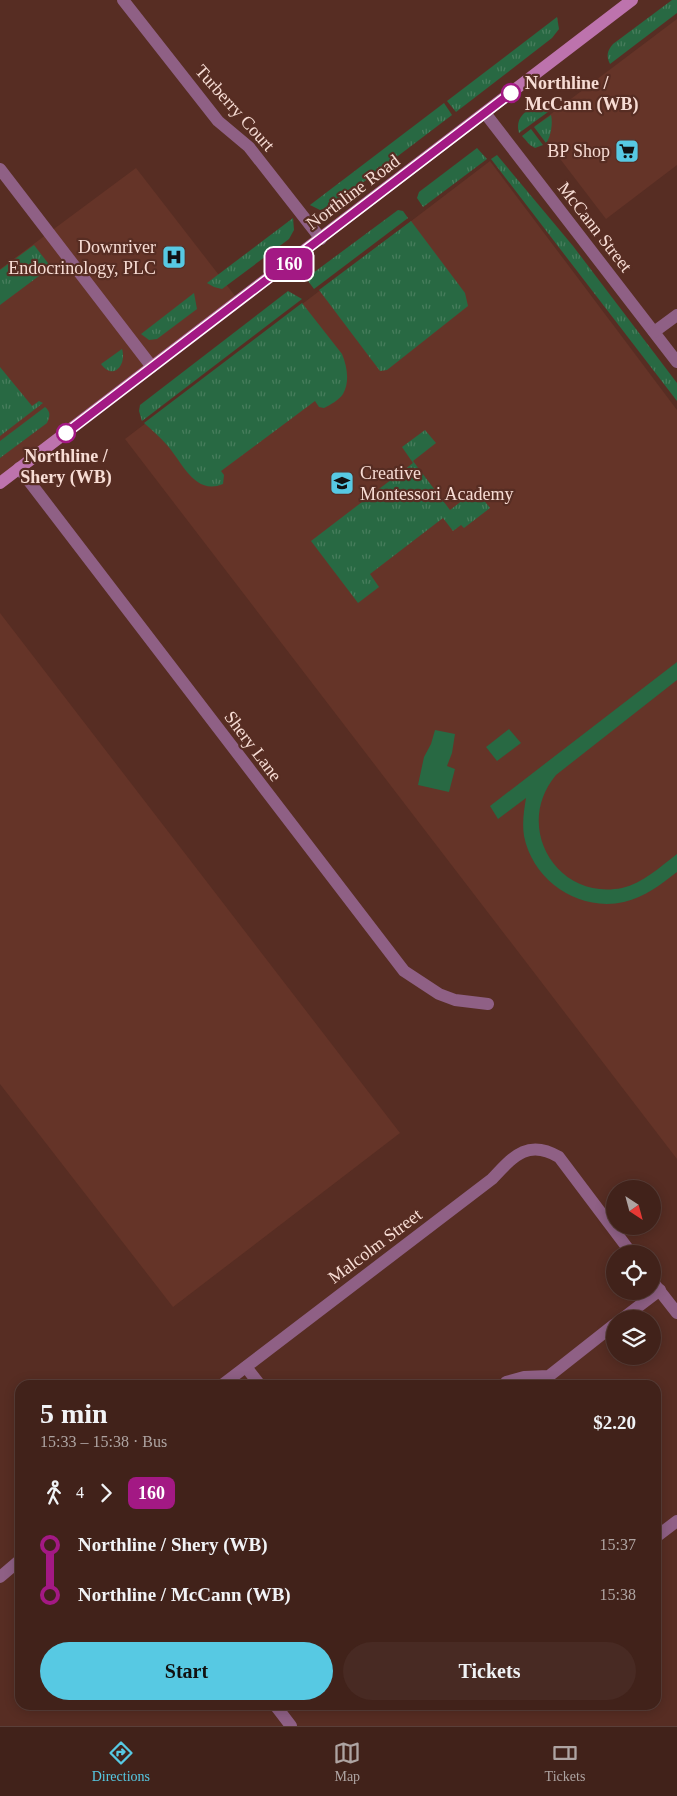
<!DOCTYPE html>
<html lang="en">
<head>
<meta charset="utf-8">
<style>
	:root { --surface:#41221a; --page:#482a23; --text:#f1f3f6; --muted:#aea4a2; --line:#5a3f39; --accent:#57c9e3 }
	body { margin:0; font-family:Georgia,serif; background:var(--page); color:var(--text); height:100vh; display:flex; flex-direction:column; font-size:19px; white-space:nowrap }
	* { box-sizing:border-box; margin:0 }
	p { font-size:16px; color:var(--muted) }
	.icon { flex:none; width:28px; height:28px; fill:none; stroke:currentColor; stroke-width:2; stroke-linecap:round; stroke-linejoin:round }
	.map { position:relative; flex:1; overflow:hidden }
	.details { position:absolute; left:15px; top:1380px; width:646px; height:330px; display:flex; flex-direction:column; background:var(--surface); border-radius:15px; box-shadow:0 2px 12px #0003,0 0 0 1px var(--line) }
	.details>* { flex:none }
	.badge { padding:0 10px; border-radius:8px; font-size:18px; line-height:32px }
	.needle { width:32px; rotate:144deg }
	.tools { position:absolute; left:606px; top:1180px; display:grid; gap:10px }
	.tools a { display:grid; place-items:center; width:55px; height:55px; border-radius:50%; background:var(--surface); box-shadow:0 2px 12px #0003,0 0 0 1px var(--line); font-size:25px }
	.map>.badge { position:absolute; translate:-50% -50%; box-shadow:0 0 0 2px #fff }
	.legs { display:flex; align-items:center; gap:8px; height:55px; padding:0 25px; font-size:16px }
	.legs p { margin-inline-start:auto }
	.headline { display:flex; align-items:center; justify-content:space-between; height:85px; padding:0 25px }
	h1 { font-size:28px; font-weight:700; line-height:38px }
	.button { display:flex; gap:10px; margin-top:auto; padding:10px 25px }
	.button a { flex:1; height:58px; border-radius:30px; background:var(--accent); color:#111; font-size:20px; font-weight:700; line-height:58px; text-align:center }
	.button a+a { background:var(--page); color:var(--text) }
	ul { padding:0 25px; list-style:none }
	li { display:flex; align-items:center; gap:18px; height:50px; font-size:19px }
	li i { display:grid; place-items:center; width:8px; height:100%; margin:0 6px; background:currentColor }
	li i::after { content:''; width:12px; height:12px; margin:-6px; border:4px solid; border-radius:50%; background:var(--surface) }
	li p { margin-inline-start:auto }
	li:first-child i { background:linear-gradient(#0000 50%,currentColor 0) }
	li:last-child i { background:linear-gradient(currentColor 50%,#0000 0) }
	.tabs { display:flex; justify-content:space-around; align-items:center; height:70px; border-top:1px solid var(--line); background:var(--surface); font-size:14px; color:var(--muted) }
	.tabs a { display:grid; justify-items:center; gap:2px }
	.tabs .active { color:var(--accent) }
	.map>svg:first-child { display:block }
	.built { fill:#653428 }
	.grass { fill:url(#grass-tufts) }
	.park { fill:#286943 }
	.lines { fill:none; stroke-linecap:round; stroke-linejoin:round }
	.minor { stroke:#8f6085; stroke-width:12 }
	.secondary { stroke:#bd73ad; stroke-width:12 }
	.line-1-casing { stroke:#fff; stroke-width:11 }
	.line-1 { stroke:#a31984; stroke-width:8 }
	.stop-1-dot { fill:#fff; stroke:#a31984; stroke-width:2.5 }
	.labels { text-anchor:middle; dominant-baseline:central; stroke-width:4.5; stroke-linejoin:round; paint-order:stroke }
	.stop-label { font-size:18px; font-weight:bold; fill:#f7dcd4; stroke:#572d23; text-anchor:start }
	.street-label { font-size:18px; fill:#f7dcd4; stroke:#572d23 }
	.poi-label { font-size:18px; fill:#f7dcd4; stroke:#572d23; text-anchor:end }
</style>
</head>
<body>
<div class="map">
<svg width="677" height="1726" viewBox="0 0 677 1726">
	<defs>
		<pattern id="grass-tufts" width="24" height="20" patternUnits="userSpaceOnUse" patternTransform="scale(1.25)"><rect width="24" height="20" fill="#286943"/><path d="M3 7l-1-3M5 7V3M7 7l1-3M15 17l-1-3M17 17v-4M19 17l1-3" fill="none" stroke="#487e5d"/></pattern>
	</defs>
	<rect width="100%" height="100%" fill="#572d23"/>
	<!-- built -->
	<g class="built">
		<polygon points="677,19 677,165 606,219 535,126"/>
		<polygon points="490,161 677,410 677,1159 125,439"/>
		<polygon points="136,168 239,301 0,483 0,269"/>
		<polygon points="0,613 400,1133 173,1307 0,1084"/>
	</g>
	<!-- grass -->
	<g class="grass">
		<path d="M672 0H677V13L610 64C606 56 607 51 613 44Z"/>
		<polygon points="557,17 559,29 552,38 456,112 447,101"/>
		<polygon points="444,103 452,115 332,206 320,210 310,205"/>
		<path d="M536 106 543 108 548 112 519 133C515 119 524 111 536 106Z"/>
		<path d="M551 115C553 123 551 137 546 143L534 127Z"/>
		<polygon points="531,129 543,145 535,148 530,145 522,136"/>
		<polygon points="477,148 487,159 423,207 417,198 419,192"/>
		<polygon points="497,155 573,246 677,383 677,401 491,159"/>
		<polygon points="398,210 403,211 408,218 314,289 308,281 309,276"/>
		<polygon points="293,218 294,230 289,239 222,289 214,287 207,283"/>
		<polygon points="411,221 465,293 468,306 387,370 380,371 319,290"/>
		<polygon points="34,245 51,267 0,305 0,270"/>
		<polygon points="288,291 302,299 142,421 139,411 140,405"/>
		<polygon points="194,293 197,309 157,339 149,340 141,334"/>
		<path d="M302 303 342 354C347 366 350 382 343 394 339 400 330 405 324 408L319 407 315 401 221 471 224 475 223 484C195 496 182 462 167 445 160 437 152 430 144 423Z"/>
		<path d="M122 349C127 365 113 381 101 364Z"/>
		<polygon points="0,367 32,406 39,401 43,403 0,436"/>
		<path d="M45 407C51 412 50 416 47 423L0 458V441Z"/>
		<polygon points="425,430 436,443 413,461 450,510 476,490 490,508 464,528 461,525 453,531 443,518 370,574 379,587 358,603 311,541 413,463 402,447"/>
	</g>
	<!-- park -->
	<g class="park">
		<path d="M677 662V680L556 775C513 826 556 901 622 888 643 883 660 867 677 854V872C660 885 645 897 624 902 579 912 533 881 524 836 522 823 524 810 526 798L498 819 490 806Z"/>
		<polygon points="509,729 521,743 497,761 486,747"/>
		<polygon points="435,730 455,734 452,753 447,766 455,769 449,792 418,785 424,757 431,744"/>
	</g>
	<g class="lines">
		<!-- minor -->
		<g class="minor">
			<polyline points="123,0 218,121 249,147 321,239"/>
			<polyline points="485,113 677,362"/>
			<polyline points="0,169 152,367"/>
			<polyline points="654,332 677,315"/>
			<polyline points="19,468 404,971 439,994 455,1000 488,1004"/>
			<polyline points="652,1281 677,1313"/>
			<polyline points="622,1319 660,1290"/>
			<polyline points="246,1367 260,1385"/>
			<path d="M222 1385 492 1179C512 1158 527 1138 559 1157L632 1254"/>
			<polyline points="505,1385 506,1382 524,1377 549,1376 615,1324"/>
			<polyline points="656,1537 677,1521"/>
			<polyline points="0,1577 20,1560"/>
			<polyline points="275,1705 291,1726"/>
		</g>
		<!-- secondary -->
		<polyline class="secondary" points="0,483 632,0"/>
	</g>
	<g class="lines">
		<!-- line-1 casing -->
		<g class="line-1-casing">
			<polyline id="line-1" points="66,433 511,93"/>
		</g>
		<!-- line-1 -->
		<use href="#line-1" class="line-1"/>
	</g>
	<!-- icons -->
	<defs>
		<g id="supermarket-square" transform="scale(1.25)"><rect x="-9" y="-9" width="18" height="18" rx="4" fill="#57c9e3" stroke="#572d23"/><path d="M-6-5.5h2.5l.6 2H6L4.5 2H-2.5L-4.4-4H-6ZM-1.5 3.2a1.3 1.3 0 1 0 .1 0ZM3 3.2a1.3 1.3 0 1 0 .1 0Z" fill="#111"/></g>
		<g id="hospital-square" transform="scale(1.25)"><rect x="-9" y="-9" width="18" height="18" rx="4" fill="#57c9e3" stroke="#572d23"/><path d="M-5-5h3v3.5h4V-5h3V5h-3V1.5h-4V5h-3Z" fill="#111"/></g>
		<g id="school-square" transform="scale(1.25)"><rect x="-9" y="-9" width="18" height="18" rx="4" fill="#57c9e3" stroke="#572d23"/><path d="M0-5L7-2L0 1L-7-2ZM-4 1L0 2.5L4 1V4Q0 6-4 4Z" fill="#111"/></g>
	</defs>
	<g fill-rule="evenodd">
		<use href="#supermarket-square" x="627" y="151"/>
		<use href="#hospital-square" x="174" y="257"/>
		<use href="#school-square" x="342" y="483"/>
	</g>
	<!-- markers -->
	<g class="stop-1-dot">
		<circle cx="511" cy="93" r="9"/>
		<circle cx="66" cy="433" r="9"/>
	</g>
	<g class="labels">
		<!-- stop labels -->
		<g class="stop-label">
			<text x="525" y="83">Northline /<tspan x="525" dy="21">McCann (WB)</tspan></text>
			<text x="66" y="456" text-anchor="middle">Northline /<tspan x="66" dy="21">Shery (WB)</tspan></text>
		</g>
		<!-- street labels -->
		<g class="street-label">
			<text transform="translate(235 108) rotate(48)">Turberry Court</text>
			<text transform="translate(353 192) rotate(-37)">Northline Road</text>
			<text transform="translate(595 227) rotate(52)">McCann Street</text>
			<text transform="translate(253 746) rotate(53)">Shery Lane</text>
			<text transform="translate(375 1246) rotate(-37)">Malcolm Street</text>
		</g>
		<!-- poi labels -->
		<g class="poi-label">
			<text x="610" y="151">BP Shop</text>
			<text x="156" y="247">Downriver<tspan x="156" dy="21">Endocrinology, PLC</tspan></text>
			<text x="360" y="473" text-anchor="start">Creative<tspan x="360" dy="21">Montessori Academy</tspan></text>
		</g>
	</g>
</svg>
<div class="tools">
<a><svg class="needle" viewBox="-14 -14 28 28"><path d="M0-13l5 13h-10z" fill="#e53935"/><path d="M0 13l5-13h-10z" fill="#aea4a2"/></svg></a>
<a><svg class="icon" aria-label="locate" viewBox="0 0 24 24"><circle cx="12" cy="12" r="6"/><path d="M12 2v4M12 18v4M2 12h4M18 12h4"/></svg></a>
<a><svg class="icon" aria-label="layers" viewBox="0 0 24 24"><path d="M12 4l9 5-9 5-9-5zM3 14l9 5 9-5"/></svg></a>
</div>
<b class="badge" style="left:289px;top:264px;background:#a31984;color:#fff">160</b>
<section class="details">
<div class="headline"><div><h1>5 min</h1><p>15:33 – 15:38 · Bus</p></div><b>$2.20</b></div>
<div class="legs"><svg class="icon" aria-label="walk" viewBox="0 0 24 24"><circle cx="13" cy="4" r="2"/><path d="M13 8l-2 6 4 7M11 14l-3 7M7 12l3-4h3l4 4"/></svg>4<svg class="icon" aria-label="forward" viewBox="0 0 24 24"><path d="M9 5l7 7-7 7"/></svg><b class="badge" style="background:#a31984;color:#fff">160</b></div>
<ul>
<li><i style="color:#a31984"></i><b>Northline / Shery (WB)</b><p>15:37</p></li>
<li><i style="color:#a31984"></i><b>Northline / McCann (WB)</b><p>15:38</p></li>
</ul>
<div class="button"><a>Start</a><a>Tickets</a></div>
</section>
</div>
<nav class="tabs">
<a class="active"><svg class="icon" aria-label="directions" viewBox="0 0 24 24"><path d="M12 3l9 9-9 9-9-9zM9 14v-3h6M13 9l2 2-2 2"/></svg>Directions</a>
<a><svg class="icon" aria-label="map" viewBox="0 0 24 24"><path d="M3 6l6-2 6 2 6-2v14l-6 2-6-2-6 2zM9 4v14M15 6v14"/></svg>Map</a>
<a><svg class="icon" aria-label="tickets" viewBox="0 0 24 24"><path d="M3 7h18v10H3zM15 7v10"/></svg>Tickets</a>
</nav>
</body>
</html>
